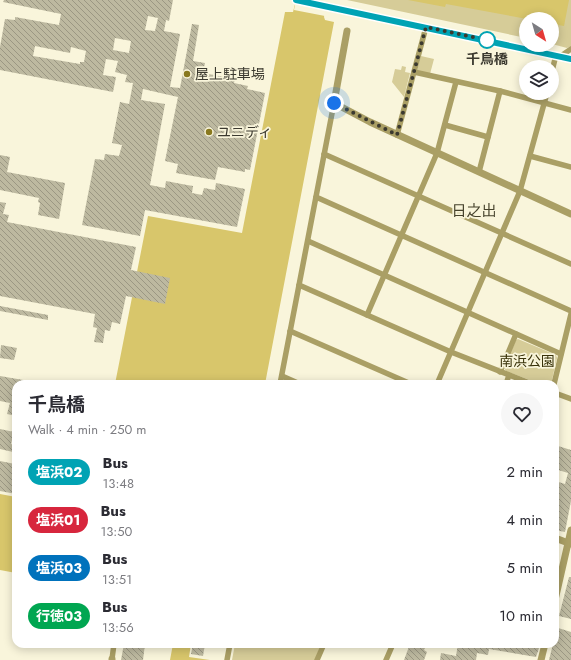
<!DOCTYPE html>
<html lang="en">
<head>
<meta charset="utf-8">
<style>
	:root { --surface:#fff; --page:#f7f7f7; --text:#2b2b33; --muted:#7c7c81 }
	body { margin:0; font-family:Jost,"Noto Sans JP",sans-serif; background:var(--page); color:var(--text); height:100vh; display:flex; flex-direction:column; font-size:15px; white-space:nowrap }
	* { box-sizing:border-box; margin:0 }
	p { font-size:13px; color:var(--muted) }
	.icon { flex:none; width:22px; height:22px; fill:none; stroke:currentColor; stroke-width:2; stroke-linecap:round; stroke-linejoin:round }
	.map { position:relative; flex:1; overflow:hidden }
	.sheet { position:absolute; left:12px; top:380px; width:547px; height:268px; display:flex; flex-direction:column; background:var(--surface); border-radius:12px; box-shadow:0 2px 10px #0003 }
	.sheet>* { flex:none }
	.badge { padding:0 8px; border-radius:13px; font-size:14px; line-height:26px }
	.needle { width:26px; rotate:143deg }
	.fabs { position:absolute; left:519px; top:12px; display:grid; gap:8px }
	.fabs a { display:grid; place-items:center; width:40px; height:40px; border-radius:50%; background:var(--surface); box-shadow:0 2px 10px #0003; font-size:20px }
	.you { position:absolute; width:20px; height:20px; margin:-10px; border:3px solid #fff; border-radius:50%; background:#1a73e8; box-shadow:0 0 0 6px #1a73e833 }
	.map>.badge { position:absolute; translate:-50% -50%; box-shadow:0 0 0 2px #fff }
	.round { display:grid; place-items:center; flex:none; width:42px; height:42px; border-radius:21px; background:var(--page) }
	.headline { display:flex; align-items:center; justify-content:space-between; height:68px; padding:0 16px }
	h1 { font-size:19px; font-weight:700; line-height:30px }
	ul { padding:0; list-style:none }
	li { display:flex; align-items:center; gap:12px; height:48px; padding:0 16px }
	li div { flex:1 }
	li b { display:block; font-size:15px }
	li em { font-style:normal }
	li .badge { min-width:44px; font-weight:700; text-align:center }
	.map>svg:first-child { display:block }
	.park { fill:#d6cc98 }
	.water { fill:#d8c66b }
	.pier { fill:#f9f5db }
	.building { fill:url(#building-back-hatch); fill-rule:evenodd }
	.lines { fill:none; stroke-linecap:round; stroke-linejoin:round }
	.minor { stroke:#aa9f65; stroke-width:5.5 }
	.tertiary { stroke:#aa9f65; stroke-width:7 }
	.line-casing { stroke:#fff; stroke-width:9 }
	.line { stroke:#00a3b4; stroke-width:6 }
	.walk { stroke:#3b392f; stroke-width:4; stroke-dasharray:0 7.2 }
	.stop-dot { fill:#fff; stroke:#00a3b4; stroke-width:2 }
	.poi-dot { fill:#89791e; stroke:#f9f5db; stroke-width:1.5 }
	.labels { text-anchor:middle; dominant-baseline:central; stroke-width:3.5; stroke-linejoin:round; paint-order:stroke }
	.stop-label { font-size:14px; font-weight:bold; fill:#3b392f; stroke:#f9f5db }
	.poi-label { font-size:14px; fill:#3b392f; stroke:#f9f5db; text-anchor:start }
	.park-label { font-size:14px; fill:#393209; stroke:#f9f5db }
	.neighbourhood-label { font-size:15px; fill:#46422c; stroke:#f9f5db }
</style>
</head>
<body>
<div class="map">
<svg width="571" height="660" viewBox="0 0 571 660">
	<defs>
		<pattern id="building-back-hatch" width="6" height="6" patternUnits="userSpaceOnUse"><rect width="6" height="6" fill="#bdb9a0"/><path d="M-1 5l2 2M0 0l6 6M5-1l2 2" fill="none" stroke="#9b9783"/></pattern>
	</defs>
	<rect width="100%" height="100%" fill="#f9f5db"/>
	<!-- park -->
	<g class="park">
		<polygon points="347,0 571,0 571,46 567,48 552,44 552,19 526,19 526,38"/>
		<polygon points="421,56 434,59 430,74 417,71"/>
		<polygon points="402,66 406,67 405,72 410,73 404,97 392,82 395,69 401,70"/>
		<polygon points="518,339 556,355 557,358 551,384 540,384 506,371 504,368 516,340"/>
		<polygon points="235,644 321,644 315,660 232,660"/>
	</g>
	<!-- water -->
	<g class="water">
		<polygon points="296,0 327,0 324,17 325,20 334,22 265,384 115,384 148,216 242,233 285,12 293,12"/>
		<polygon points="408,0 569,0 564,26 552,24 552,19 527,19 446,4 445,7"/>
		<polygon points="0,494 16,497 16,573 0,570"/>
		<polygon points="173,644 191,644 189,657 210,660 170,660"/>
	</g>
	<!-- pier -->
	<polygon class="pier" points="296,0 328,0 325,16 294,10"/>
	<!-- building -->
	<g class="building">
		<path d="M4 0H173L169 21 166 20 164 31 180 34 170 87 180 88 192 24 199 25 193 61 205 63 203 73 235 79 234 83 248 86 247 89 265 93 250 170 245 169V172L218 167 215 180 176 173 178 164 165 161 178 97 143 89 141 100 165 104 150 185 165 188 166 181 187 185 193 186 192 193 202 195 204 188 215 190 216 183 245 189 237 227 145 210 140 236 82 225 95 159 104 160 105 154 119 156 122 145 112 143 120 102 129 104 133 83 125 82 127 75 115 72 118 61 106 59 103 75 116 77 113 92 0 70V47L5 19 15 20V17L59 25 61 14 3 2ZM148 16 158 18 155 31 145 30ZM115 38 131 41 129 53 113 50ZM35 46 70 53 71 47 86 51 84 62H80V64L33 56Z"/>
		<polygon points="0,155 10,157 7,172 65,183 59,219 38,215 40,203 38,202 39,198 0,190"/>
		<polygon points="0,202 6,203 3,214 9,215 7,222 136,247 131,270 170,278 165,304 126,296 120,324 112,322 110,331 105,330 103,343 94,342 97,328 93,327 95,314 0,296"/>
		<polygon points="0,306 48,315 48,320 0,311"/>
		<polygon points="1,345 17,348 14,360 0,358"/>
		<polygon points="0,376 29,381 28,384 16,384 16,416 7,414 10,403 0,401"/>
		<polygon points="0,429 14,432 11,444 14,445 13,452 0,449"/>
		<polygon points="558,446 571,450 571,501 565,532 555,530 555,481 565,484 568,473 555,469 555,454"/>
		<polygon points="0,461 15,464 16,494 0,491"/>
		<polygon points="569,577 571,577 571,619 559,616"/>
		<polygon points="555,627 571,632 571,660 549,660 553,644 555,644"/>
		<polygon points="124,644 145,644 143,660 121,660"/>
		<polygon points="193,644 205,644 203,656 191,654"/>
		<polygon points="410,644 427,644 424,650 427,652 424,660 404,660"/>
		<polygon points="458,644 534,644 539,648 536,657 489,649 488,655 477,653 476,660 440,660 441,653 456,656"/>
	</g>
	<g class="lines">
		<!-- minor -->
		<g class="minor">
			<polyline points="561,56 571,49"/>
			<polyline points="552,71 556,55"/>
			<polyline points="414,72 500,91 571,110"/>
			<polyline points="445,125 488,137"/>
			<polyline points="397,135 426,27"/>
			<polyline points="324,154 571,264"/>
			<polyline points="530,156 571,167"/>
			<polyline points="479,172 500,91"/>
			<polyline points="316,197 571,311"/>
			<polyline points="308,241 561,354"/>
			<polyline points="299,285 451,352 532,384"/>
			<polyline points="367,315 437,153 456,82"/>
			<polyline points="290,331 411,384"/>
			<polyline points="500,372 516,334"/>
			<polyline points="282,376 300,384"/>
			<polyline points="280,384 334,103"/>
			<polyline points="437,384 520,191 547,93"/>
			<polyline points="506,384 509,375"/>
			<polyline points="554,384 571,314"/>
			<polyline points="555,393 571,399"/>
			<polyline points="112,659 114,644"/>
			<polyline points="227,660 230,644"/>
			<polyline points="317,660 324,644"/>
			<polyline points="386,660 393,644"/>
		</g>
		<!-- tertiary -->
		<g class="tertiary">
			<polyline points="296,0 571,59"/>
			<polyline points="347,31 334,103 370,122 571,214"/>
			<polyline points="555,538 571,544"/>
			<polyline points="555,600 571,530"/>
			<polyline points="112,660 112,659"/>
			<polyline points="541,660 545,644"/>
		</g>
	</g>
	<g class="lines">
		<!-- line casing -->
		<g class="line-casing">
			<polyline id="line" points="296,0 571,59"/>
		</g>
		<!-- line -->
		<use href="#line" class="line"/>
		<!-- walk -->
		<polyline class="walk" points="334,103 397,135 426,27 487,40"/>
	</g>
	<!-- markers -->
	<circle class="stop-dot" cx="487" cy="40" r="8"/>
	<g class="poi-dot">
		<circle cx="187" cy="74" r="4"/>
		<circle cx="209" cy="132" r="4"/>
	</g>
	<g class="labels">
		<!-- stop labels -->
		<g class="stop-label">
			<text x="487" y="59">千鳥橋</text>
		</g>
		<!-- poi labels -->
		<g class="poi-label">
			<text x="195" y="74">屋上駐車場</text>
			<text x="217" y="132">ユニディ</text>
		</g>
		<!-- park labels -->
		<g class="park-label">
			<text x="527" y="361">南浜公園</text>
		</g>
		<!-- neighbourhood labels -->
		<g class="neighbourhood-label">
			<text x="474" y="211">日之出</text>
		</g>
	</g>
</svg>
<div class="fabs">
<a><svg class="needle" viewBox="-14 -14 28 28"><path d="M0-13l5 13h-10z" fill="#e53935"/><path d="M0 13l5-13h-10z" fill="#7c7c81"/></svg></a>
<a><svg class="icon" aria-label="layers" viewBox="0 0 24 24"><path d="M12 4l9 5-9 5-9-5zM3 14l9 5 9-5"/></svg></a>
</div>
<div class="you" style="left:334px;top:103px"></div>
<section class="sheet">
<div class="headline"><div><h1>千鳥橋</h1><p>Walk · 4 min · 250 m</p></div><a class="round"><svg class="icon" aria-label="heart" viewBox="0 0 24 24"><path d="M12 20l-8-8c-3-5 5-10 8-4 3-6 11-1 8 4z"/></svg></a></div>
<ul>
<li><span class="badge" style="background:#00a3b4;color:#fff">塩浜02</span><div><b>Bus</b><p>13:48</p></div><em>2 min</em></li>
<li><span class="badge" style="background:#d7263d;color:#fff">塩浜01</span><div><b>Bus</b><p>13:50</p></div><em>4 min</em></li>
<li><span class="badge" style="background:#0072bc;color:#fff">塩浜03</span><div><b>Bus</b><p>13:51</p></div><em>5 min</em></li>
<li><span class="badge" style="background:#00a651;color:#fff">行徳03</span><div><b>Bus</b><p>13:56</p></div><em>10 min</em></li>
</ul>
</section>
</div>
</body>
</html>
